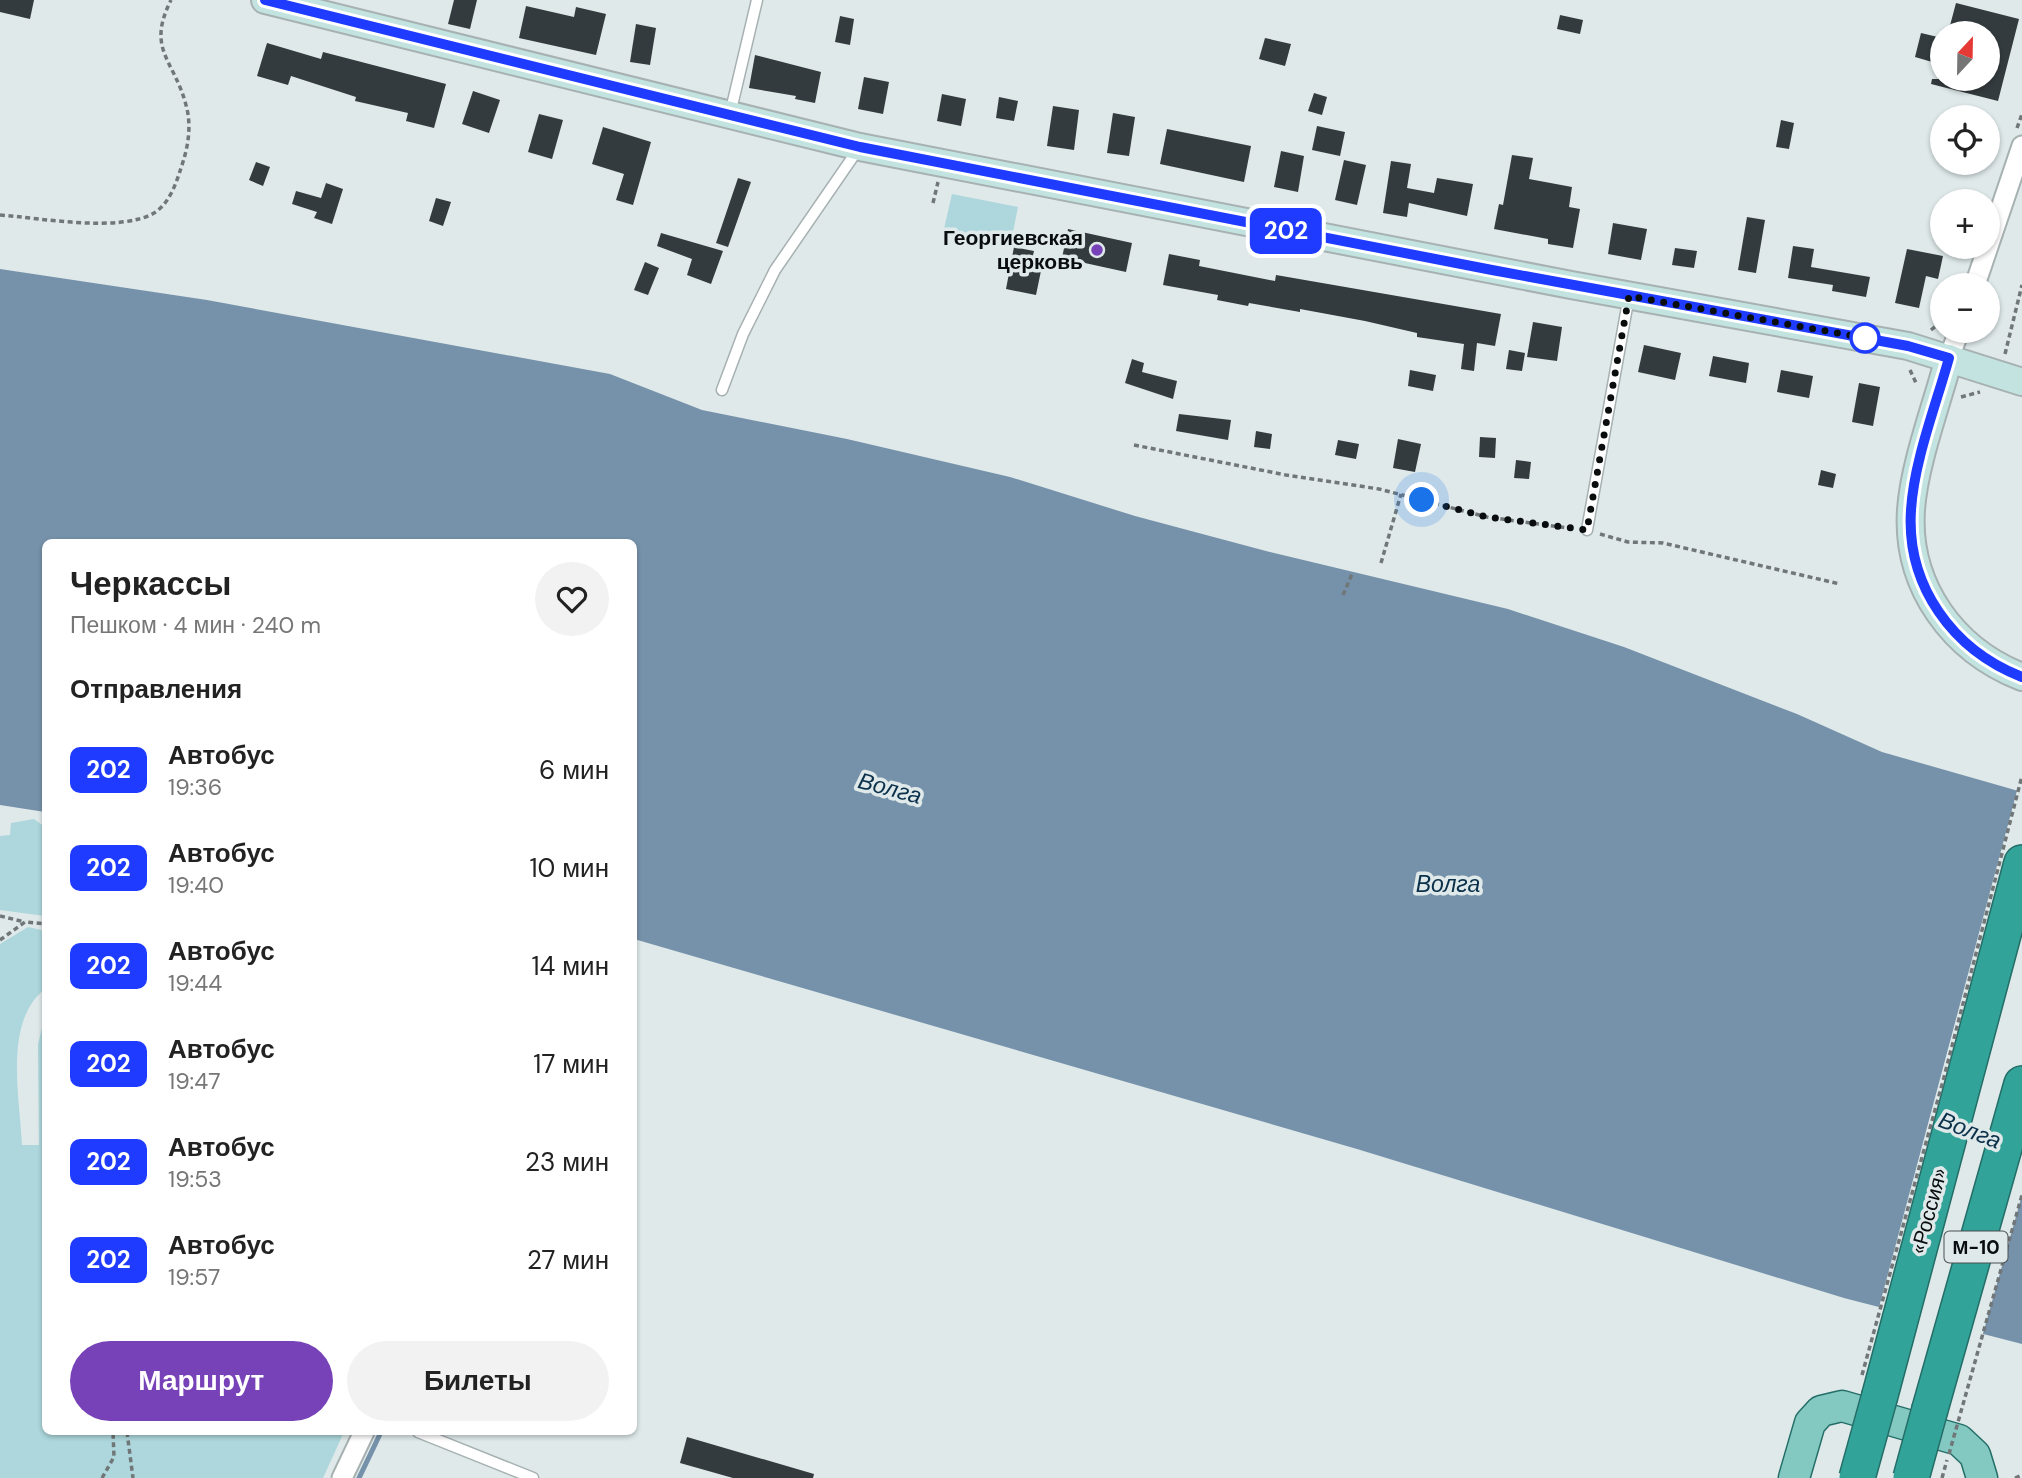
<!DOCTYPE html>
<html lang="ru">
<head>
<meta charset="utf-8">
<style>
	:root { --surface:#fff; --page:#f2f2f2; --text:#222; --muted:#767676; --accent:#7741b7 }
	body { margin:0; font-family:"DM Sans",sans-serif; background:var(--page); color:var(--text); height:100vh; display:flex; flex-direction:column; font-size:26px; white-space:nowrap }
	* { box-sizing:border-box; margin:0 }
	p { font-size:23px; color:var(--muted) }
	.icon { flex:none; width:38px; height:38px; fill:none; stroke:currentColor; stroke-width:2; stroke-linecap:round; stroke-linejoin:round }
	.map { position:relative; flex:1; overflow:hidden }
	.side { position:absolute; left:42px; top:539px; width:595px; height:896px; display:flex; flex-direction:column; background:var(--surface); border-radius:10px; box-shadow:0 2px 5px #0004 }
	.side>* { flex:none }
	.badge { padding:0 14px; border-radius:10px; font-size:24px; line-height:46px }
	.needle { width:46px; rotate:22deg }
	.buttons { position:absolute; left:1930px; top:21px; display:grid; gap:14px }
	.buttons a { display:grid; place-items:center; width:70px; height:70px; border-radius:50%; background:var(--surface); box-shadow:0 2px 5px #0004; font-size:35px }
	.you { position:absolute; width:35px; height:35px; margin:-18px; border:5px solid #fff; border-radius:50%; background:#1a73e8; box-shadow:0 0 0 10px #1a73e833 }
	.map>.badge { position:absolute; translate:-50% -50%; box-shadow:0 0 0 4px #fff }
	h2 { padding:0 28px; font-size:26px; line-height:63px }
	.round { display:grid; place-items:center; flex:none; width:74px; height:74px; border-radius:37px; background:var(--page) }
	.headline { display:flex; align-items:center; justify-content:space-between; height:119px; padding:0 28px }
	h1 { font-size:33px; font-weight:700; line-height:52px }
	.primary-button { display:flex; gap:14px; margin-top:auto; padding:14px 28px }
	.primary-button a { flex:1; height:80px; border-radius:42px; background:var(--accent); color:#fff; font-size:28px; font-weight:700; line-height:80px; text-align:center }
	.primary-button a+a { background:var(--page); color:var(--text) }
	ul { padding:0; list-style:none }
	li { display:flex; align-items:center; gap:21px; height:98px; padding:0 28px }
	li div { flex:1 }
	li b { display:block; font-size:26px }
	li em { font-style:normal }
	li .badge { min-width:77px; font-weight:700; text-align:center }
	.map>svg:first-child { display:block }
	.green { fill:#add7dc }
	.water { fill:#7692aa }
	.pier { fill:#dfe9ea }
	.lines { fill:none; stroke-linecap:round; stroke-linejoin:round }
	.stream { stroke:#7692aa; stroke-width:5 }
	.building { fill:#343b3e }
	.lane-casing { stroke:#a7b1b2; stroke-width:13 }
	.street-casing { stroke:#a7b1b2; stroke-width:23 }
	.secondary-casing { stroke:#a7b1b2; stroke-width:30 }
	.primary-casing { stroke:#246e68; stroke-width:33 }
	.highway-casing { stroke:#246e68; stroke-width:38 }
	.path { stroke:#717778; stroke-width:3.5; stroke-dasharray:5 3.5; stroke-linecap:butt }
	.lane { stroke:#fff; stroke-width:10 }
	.street { stroke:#fff; stroke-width:19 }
	.secondary { stroke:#c2e3e0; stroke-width:26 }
	.primary { stroke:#84c8c2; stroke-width:30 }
	.highway { stroke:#32a399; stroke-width:35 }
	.highway-bridge-casing { stroke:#246e68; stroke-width:38; stroke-linecap:butt }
	.path-bridge { stroke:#717778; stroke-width:3.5; stroke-dasharray:5 3.5; stroke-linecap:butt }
	.highway-bridge { stroke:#32a399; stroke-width:35 }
	.line-casing { stroke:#fff; stroke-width:16 }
	.line { stroke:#1f3bff; stroke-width:10 }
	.walk { stroke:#0a0d0e; stroke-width:7; stroke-dasharray:0 12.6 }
	.poi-dot { fill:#7741b7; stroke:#dfe9ea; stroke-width:2.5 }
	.stop-dot { fill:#fff; stroke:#1f3bff; stroke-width:3.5 }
	.labels { text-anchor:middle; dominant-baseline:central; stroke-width:7; stroke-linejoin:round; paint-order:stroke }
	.shield { fill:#dfe9ea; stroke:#4a4f50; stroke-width:2 }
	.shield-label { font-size:19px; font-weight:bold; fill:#0a0d0e }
	.poi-label { font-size:21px; font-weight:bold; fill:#0a0d0e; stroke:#dfe9ea; text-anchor:end }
	.street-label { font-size:21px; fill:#0a0d0e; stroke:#dfe9ea }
	.water-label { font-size:23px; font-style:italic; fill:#0a304a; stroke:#dfe9ea }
</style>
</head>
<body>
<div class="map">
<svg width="2022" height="1478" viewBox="0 0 2022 1478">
	<rect width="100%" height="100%" fill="#dfe9ea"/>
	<!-- green -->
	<g class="green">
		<polygon points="952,194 1018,207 1010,247 943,233"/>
		<polygon points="34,819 45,827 45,916 0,910 0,836 10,835 11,823"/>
		<path d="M28 927 46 931 45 989C3 1022 20 1097 22 1145H39L38 1044 45 1016 46 1432H344L323 1478H0V944Z"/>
	</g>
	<!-- water -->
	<polygon class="water" points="0,269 207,300 610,374 702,410 847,439 1010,477 1135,516 1266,551 1508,609 1624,647 1797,714 1882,752 2022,792 2022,1344 1844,1298 1357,1149 634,939 634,542 46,542 45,812 0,805"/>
	<!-- pier -->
	<polygon class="pier" points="2018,787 2022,788 2022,1195 1982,1337 1878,1311"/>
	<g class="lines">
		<!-- stream -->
		<polyline class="stream" points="359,1478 381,1432"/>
	</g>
	<!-- building -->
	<g class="building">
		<polygon points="0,0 34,0 30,19 0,12"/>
		<polygon points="454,0 477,0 470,29 448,24"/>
		<polygon points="1956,3 2019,19 1998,101 1931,84 1932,79 1988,79 1988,33 1948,33"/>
		<polygon points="526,6 574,17 576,7 606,14 596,55 519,38"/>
		<polygon points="1560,15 1583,20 1580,34 1557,29"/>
		<polygon points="840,16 854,19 850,45 835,42"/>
		<polygon points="636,24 656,28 650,65 630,62"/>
		<polygon points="1921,33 1942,38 1939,64 1915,57"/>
		<polygon points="1265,38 1291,44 1285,66 1259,59"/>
		<polygon points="267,43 321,59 323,52 446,84 434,128 406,121 408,113 355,101 356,97 291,76 288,85 257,76"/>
		<polygon points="755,55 821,72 815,103 795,99 796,96 749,88"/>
		<polygon points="864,77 889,82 883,114 858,109"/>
		<polygon points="473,91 500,100 489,133 462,124"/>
		<polygon points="1314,93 1327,97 1322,115 1308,111"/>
		<polygon points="942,94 966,99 961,126 937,121"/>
		<polygon points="999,97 1018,101 1014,121 996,118"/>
		<polygon points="1053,106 1079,110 1074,150 1047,146"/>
		<polygon points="1113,113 1135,117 1129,156 1107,153"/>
		<polygon points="539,114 563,120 552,159 528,152"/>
		<polygon points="1781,120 1794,123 1789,149 1776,147"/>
		<polygon points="1317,126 1345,132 1340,156 1312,150"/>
		<polygon points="603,127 651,142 633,205 616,200 624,174 592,164"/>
		<polygon points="1167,129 1251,146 1244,182 1160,164"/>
		<polygon points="1281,151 1304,156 1298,192 1274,187"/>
		<polygon points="1512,155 1533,158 1529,179 1572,187 1569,207 1580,209 1573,248 1548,244 1548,239 1494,229 1499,204 1503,205"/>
		<polygon points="1344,160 1366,165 1357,205 1335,200"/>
		<polygon points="1391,161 1411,164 1407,188 1434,193 1437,178 1473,184 1467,216 1409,203 1407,217 1383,213"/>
		<polygon points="256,162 270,167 263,186 249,180"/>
		<polygon points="738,178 751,182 728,247 716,243"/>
		<polygon points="326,183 343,189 332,224 314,218 317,212 292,204 296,191 321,198"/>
		<polygon points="436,198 451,202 443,226 429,221"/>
		<polygon points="1747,217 1765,220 1756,273 1738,270"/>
		<polygon points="1613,223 1647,229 1641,260 1608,254"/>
		<polygon points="1068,229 1132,243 1126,272 1062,258"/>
		<polygon points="661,233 723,251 711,284 687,275 692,259 657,246"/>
		<polygon points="1793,246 1814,249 1811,267 1870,277 1866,297 1832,291 1833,285 1788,278"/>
		<polygon points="1014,247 1034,251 1031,264 1042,266 1036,295 1006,289"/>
		<polygon points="1675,248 1697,251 1694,268 1672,265"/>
		<polygon points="1907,249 1943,256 1938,279 1926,276 1919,308 1895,303"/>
		<polygon points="1169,254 1200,260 1199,266 1275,281 1276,275 1501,314 1495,346 1477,343 1474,371 1461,369 1464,344 1417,337 1417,333 1365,321 1300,309 1300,312 1249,303 1248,306 1217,300 1218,295 1163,285"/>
		<polygon points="645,262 659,268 648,295 634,290"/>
		<polygon points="1533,322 1562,327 1557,361 1527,357"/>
		<polygon points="1644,345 1681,353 1675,380 1638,372"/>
		<polygon points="1509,350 1525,353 1522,371 1506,369"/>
		<polygon points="1713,356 1749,363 1746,383 1709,376"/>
		<polygon points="1132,359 1144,363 1142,372 1177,381 1173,399 1125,383"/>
		<polygon points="1410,370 1436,375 1433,391 1408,386"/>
		<polygon points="1781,370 1813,376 1809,398 1777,392"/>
		<polygon points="1859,383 1880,387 1873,426 1852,422"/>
		<polygon points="1179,414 1231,420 1228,440 1176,431"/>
		<polygon points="1256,431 1272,434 1270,449 1254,447"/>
		<polygon points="1480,437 1496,438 1495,458 1479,457"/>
		<polygon points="1398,439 1421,444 1415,472 1393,468"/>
		<polygon points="1338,440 1359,444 1356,459 1335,455"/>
		<polygon points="1516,460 1531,462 1529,479 1514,478"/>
		<polygon points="1821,470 1836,474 1833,488 1818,485"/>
		<polygon points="687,1437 814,1474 813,1478 733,1478 680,1463"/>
	</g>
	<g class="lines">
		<!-- lane casing -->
		<g class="lane-casing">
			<g id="lane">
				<polyline points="730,114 757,0"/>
				<polyline points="722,390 743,334 775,270 859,148"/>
				<polyline points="1587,530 1629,296"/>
				<polyline points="418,1432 533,1478"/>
			</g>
		</g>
		<!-- street casing -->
		<g class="street-casing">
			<g id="street">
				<polyline points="1975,285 2022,146"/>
				<polyline points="1949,358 1959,331"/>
				<polyline points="342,1478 364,1432"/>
			</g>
		</g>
		<!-- secondary casing -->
		<g class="secondary-casing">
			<g id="secondary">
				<polyline points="265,0 860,147 1571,285 1908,346 2022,382"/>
				<path d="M1949 358C1937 404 1914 464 1911 510 1906 586 1953 650 2022 677"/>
			</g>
		</g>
		<!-- primary casing -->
		<g class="primary-casing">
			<polyline id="primary" points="1794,1478 1810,1423 1821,1411 1842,1406 1959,1440 1975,1455 1982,1478"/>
		</g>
		<!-- highway casing -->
		<g class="highway-casing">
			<g id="highway">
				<polyline points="1880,1395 2022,863"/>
				<polyline points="1930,1409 2022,1084"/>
			</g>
		</g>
		<!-- path -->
		<g class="path">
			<polyline points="2017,128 2022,114"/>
			<polyline points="933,203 938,182"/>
			<path d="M0 215C41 218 119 233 154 213 169 204 176 184 181 168 188 148 192 126 186 105 174 59 146 50 171 0"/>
			<polyline points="1931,330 1942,321"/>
			<polyline points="2005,354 2022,285"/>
			<polyline points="1910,370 1917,385"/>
			<polyline points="1961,397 1980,392"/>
			<polyline points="1134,445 1286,475 1379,489 1487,517 1575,529"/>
			<polyline points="1600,534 1628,542 1663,543 1840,584"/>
			<polyline points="1381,563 1401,494"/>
			<polyline points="1343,595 1352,574"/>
			<polyline points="0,916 25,922"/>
			<polyline points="0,940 25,922 46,924"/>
			<polyline points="45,1046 46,1046"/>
			<polyline points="127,1432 133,1478"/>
			<polyline points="102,1478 114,1457 113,1432"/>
			<polyline points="1942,1478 1947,1460"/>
			<polyline points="2015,1478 2022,1475"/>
		</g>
		<!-- lane -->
		<use href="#lane" class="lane"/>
		<!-- street -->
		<use href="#street" class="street"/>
		<!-- secondary -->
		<use href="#secondary" class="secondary"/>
		<!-- primary -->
		<use href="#primary" class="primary"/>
		<!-- highway -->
		<use href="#highway" class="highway"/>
		<!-- highway-bridge casing -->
		<g class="highway-bridge-casing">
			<g id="highway-bridge">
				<polyline points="1857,1478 1880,1395"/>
				<polyline points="1911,1478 1930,1409"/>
			</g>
		</g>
		<!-- path-bridge -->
		<g class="path-bridge">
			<polyline points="1862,1375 1943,1081 2022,776"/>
			<polyline points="1949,1454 2022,1195"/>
		</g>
		<!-- highway-bridge -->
		<use href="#highway-bridge" class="highway-bridge"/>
	</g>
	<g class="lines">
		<!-- line casing -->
		<g class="line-casing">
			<path id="line" d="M265 0 860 147 1492 270 1908 346 1949 358C1936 405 1914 461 1911 510 1906 586 1953 650 2022 677"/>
		</g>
		<!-- line -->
		<use href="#line" class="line"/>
		<!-- walk -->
		<polyline class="walk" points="1422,500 1487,517 1587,530 1629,296 1865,338"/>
	</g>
	<!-- markers -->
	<circle class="poi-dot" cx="1097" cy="250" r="7"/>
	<circle class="stop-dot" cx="1865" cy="338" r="14"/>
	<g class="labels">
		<!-- shield labels -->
		<rect class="shield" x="1944.5" y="1231.5" width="63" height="31" rx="5"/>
		<g class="shield-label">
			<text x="1976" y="1247">М-10</text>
		</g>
		<!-- poi labels -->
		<g class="poi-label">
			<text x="1083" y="238">Георгиевская<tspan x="1083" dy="24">церковь</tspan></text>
		</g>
		<!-- street labels -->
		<g class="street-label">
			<text transform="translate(1929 1211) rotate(-75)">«Россия»</text>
		</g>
		<!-- water labels -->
		<g class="water-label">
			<text transform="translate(890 788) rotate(15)">Волга</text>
			<text x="1448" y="884">Волга</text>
			<text transform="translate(1970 1130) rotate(21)">Волга</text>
		</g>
	</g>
</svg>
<div class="buttons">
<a><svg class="needle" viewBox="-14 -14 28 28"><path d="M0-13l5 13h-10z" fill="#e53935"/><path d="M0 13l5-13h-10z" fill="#767676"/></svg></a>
<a><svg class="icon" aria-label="locate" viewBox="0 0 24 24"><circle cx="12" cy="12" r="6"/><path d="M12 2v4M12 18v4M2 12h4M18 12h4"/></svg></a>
<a>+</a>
<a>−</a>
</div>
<div class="you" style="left:1422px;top:500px"></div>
<b class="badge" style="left:1286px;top:231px;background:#1f3bff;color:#fff">202</b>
<section class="side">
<div class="headline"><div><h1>Черкассы</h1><p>Пешком · 4 мин · 240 m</p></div><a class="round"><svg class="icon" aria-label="heart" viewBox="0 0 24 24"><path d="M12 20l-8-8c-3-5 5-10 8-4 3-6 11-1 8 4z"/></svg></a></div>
<h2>Отправления</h2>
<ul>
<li><span class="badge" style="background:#1f3bff;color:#fff">202</span><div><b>Автобус</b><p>19:36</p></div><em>6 мин</em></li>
<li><span class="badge" style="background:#1f3bff;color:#fff">202</span><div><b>Автобус</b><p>19:40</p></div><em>10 мин</em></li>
<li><span class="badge" style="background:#1f3bff;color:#fff">202</span><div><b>Автобус</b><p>19:44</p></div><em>14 мин</em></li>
<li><span class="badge" style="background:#1f3bff;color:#fff">202</span><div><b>Автобус</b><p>19:47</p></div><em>17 мин</em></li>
<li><span class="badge" style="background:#1f3bff;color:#fff">202</span><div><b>Автобус</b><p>19:53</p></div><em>23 мин</em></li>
<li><span class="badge" style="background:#1f3bff;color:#fff">202</span><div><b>Автобус</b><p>19:57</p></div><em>27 мин</em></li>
</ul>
<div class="primary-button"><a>Маршрут</a><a>Билеты</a></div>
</section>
</div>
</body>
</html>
